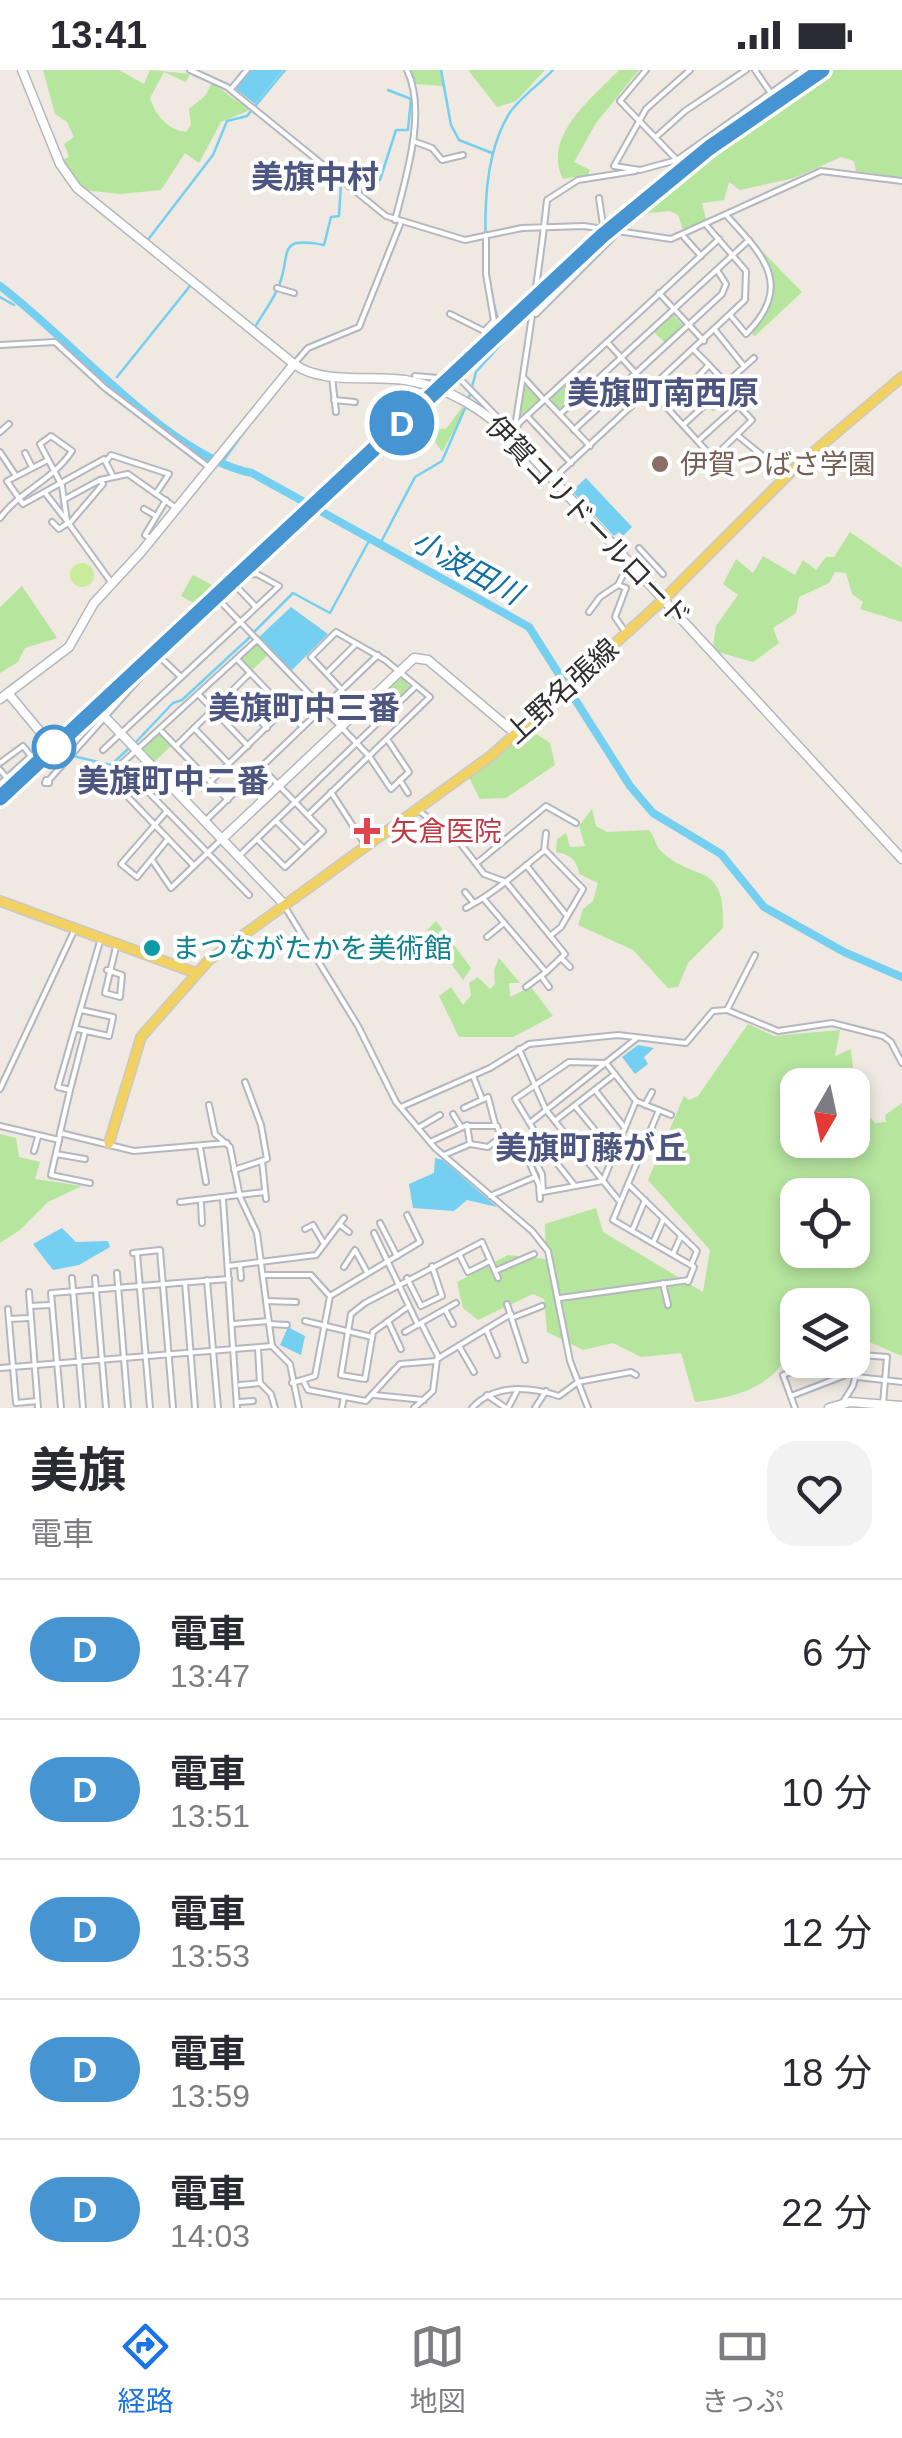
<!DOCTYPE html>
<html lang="ja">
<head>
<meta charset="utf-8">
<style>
	:root { --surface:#fff; --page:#f2f2f3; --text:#2b2b33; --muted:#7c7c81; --line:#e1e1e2; --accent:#1a73e8 }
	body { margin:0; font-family:Helvetica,"Noto Sans JP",sans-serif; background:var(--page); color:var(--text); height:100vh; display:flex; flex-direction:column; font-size:38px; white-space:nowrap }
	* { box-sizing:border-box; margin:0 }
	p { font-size:32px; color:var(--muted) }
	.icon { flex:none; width:55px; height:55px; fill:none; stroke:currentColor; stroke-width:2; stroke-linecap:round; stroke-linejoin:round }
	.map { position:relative; height:1338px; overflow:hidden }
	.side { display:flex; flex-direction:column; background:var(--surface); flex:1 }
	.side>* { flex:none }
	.badge { padding:0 20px; border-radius:32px; font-size:35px; line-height:65px }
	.needle { width:65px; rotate:189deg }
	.tools { position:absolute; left:780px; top:998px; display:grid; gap:20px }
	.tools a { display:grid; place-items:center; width:90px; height:90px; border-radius:20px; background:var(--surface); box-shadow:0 5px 15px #0003; font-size:50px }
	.map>.badge { position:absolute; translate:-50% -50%; box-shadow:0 0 0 5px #fff }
	.round { display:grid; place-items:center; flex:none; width:105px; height:105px; border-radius:30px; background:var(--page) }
	.summary { display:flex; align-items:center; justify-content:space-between; height:170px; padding:0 30px }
	h1 { font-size:48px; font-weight:700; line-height:75px }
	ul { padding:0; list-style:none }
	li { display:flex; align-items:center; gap:30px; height:140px; padding:0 30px; border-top:2px solid var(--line) }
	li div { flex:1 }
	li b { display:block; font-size:38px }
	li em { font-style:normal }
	li .badge { min-width:110px; font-weight:700; text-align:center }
	.status { display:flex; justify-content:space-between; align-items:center; height:70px; padding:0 50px; background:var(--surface); direction:ltr }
	.status svg { height:28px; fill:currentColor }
	.tabs { display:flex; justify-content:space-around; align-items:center; height:140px; border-top:2px solid var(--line); background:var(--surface); font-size:28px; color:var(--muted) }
	.tabs a { display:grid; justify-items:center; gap:5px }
	.tabs .selected { color:var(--accent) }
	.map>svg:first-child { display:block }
	.green { fill:#b6e59e; fill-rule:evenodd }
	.pitch { fill:#c9ec9a }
	.water { fill:#75cff0 }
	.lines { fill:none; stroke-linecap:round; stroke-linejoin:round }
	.stream { stroke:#75cff0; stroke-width:2.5 }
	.river { stroke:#75cff0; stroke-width:8 }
	.street-casing { stroke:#b4b7c1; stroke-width:8 }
	.secondary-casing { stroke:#b4b7c1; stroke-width:11 }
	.primary-casing { stroke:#c9c9c9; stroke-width:12 }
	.street { stroke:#fff; stroke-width:4 }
	.secondary { stroke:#fff; stroke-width:8 }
	.primary { stroke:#f2d163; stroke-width:9 }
	.rail-casing { stroke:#a3a6b8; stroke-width:6 }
	.rail { stroke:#fff; stroke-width:2.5; stroke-dasharray:8; stroke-linecap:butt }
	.line-casing { stroke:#fff; stroke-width:22 }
	.line { stroke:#4694d1; stroke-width:15 }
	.education-dot { fill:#8d6e63; stroke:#fff; stroke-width:4 }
	.stop-dot { fill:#fff; stroke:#4694d1; stroke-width:5 }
	.health-dot { fill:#e0444e; stroke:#fff; stroke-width:4 }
	.culture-dot { fill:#0f9aa8; stroke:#fff; stroke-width:4 }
	.labels { text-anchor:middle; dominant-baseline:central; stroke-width:8; stroke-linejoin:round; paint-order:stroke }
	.education-label { font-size:28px; fill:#785e54; stroke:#fff; text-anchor:start }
	.street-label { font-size:28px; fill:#2e2e2e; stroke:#fff }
	.health-label { font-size:28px; fill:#be3a42; stroke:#fff; text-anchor:start }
	.culture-label { font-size:28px; fill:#0d838f; stroke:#fff; text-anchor:start }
	.water-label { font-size:30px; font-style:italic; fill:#0d6fa3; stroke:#fff }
	.quarter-label { font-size:32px; font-weight:bold; fill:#4d5680; stroke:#fff }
</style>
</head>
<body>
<div class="status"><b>13:41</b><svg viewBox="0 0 49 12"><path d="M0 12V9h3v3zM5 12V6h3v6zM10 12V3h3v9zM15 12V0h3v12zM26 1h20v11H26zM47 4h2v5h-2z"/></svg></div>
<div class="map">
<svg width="902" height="1338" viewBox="0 0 902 1338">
	<rect width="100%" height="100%" fill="#efe9e1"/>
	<!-- green -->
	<g class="green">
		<path d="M43 0H119L144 14 150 0 190 4 186 12 164 2 150 28C156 46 167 59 186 62L191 55 189 39 205 26 212 13 250 40 221 52 199 93 185 83 161 120 120 124 83 120 62 90 69 87 64 74 74 67 67 52 55 44Z"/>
		<polygon points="409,0 440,0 444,16 415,14"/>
		<polygon points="468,0 545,0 516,31 497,37"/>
		<path d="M619 0H639L596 53 574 92 590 100 588 105 563 109C542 65 593 28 619 0Z"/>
		<polygon points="827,0 902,0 902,108 856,101 854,91 841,87 794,108 740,120 729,112 724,130 702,133 707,153 684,163 678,145 670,141 629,145 726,68"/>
		<path d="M760 179 802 222 755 266 750 262C775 237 778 209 760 179Z"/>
		<polygon points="672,244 684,256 665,273 653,261"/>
		<polygon points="570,308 582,320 558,340 550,327"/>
		<polygon points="699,310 715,328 721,323 726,328 713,342 693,319"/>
		<polygon points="525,311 541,328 517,349 523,312"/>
		<polygon points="463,336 464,342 442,382 426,358 446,359"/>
		<polygon points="850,462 902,498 902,552 860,539 863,532 852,524 846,503 835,502 829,513 799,527 796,543 773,558 779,573 753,592 718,582 713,576 716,556 738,525 723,514 736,489 753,503 763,486 795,505 803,490 816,500 826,487 834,487"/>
		<polygon points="193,505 216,517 197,535 181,526"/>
		<polygon points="22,516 57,568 25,578 18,592 0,603 0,537"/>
		<polygon points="256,574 268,585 251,601 240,590"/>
		<polygon points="400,605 411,618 394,634 381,621"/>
		<polygon points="527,658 550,673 555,695 506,728 480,729 466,702"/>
		<polygon points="158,664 172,675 154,692 142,677"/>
		<path d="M592 739 596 756 607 762 649 760C655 766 655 775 660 780 693 814 726 788 723 858L688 893 678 917 668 918 633 880 578 855 583 839 593 831 598 813 579 804C577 789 570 785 556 782L557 769 566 763 570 777 585 776 579 756Z"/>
		<polygon points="473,749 498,751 489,762 497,773 489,775 469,751"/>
		<polygon points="436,851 471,898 463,910 427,860"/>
		<polygon points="499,888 520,913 509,913 510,927 531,917 553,946 513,967 459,967 439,926 451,917 463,935 471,925 469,913 478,907 490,919 495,914 494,900"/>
		<path d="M748 954 774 966 840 960 835 986 851 979 853 998 847 1015H798V1070H852L853 1036 859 1035 875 1053 886 1052 885 1045 902 1033V1286L853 1265 852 1235H798C797 1305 758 1325 695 1332L681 1283 641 1287 613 1273 583 1280 547 1262 544 1229 533 1224 478 1250 463 1238 457 1212 508 1185 546 1189 545 1154 596 1138 603 1162 703 1222 710 1180 648 1110 684 1026 689 1030 698 1026ZM798 1125H852V1180H798Z"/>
		<polygon points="0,1064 16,1068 19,1087 40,1092 35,1109 82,1116 48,1132 20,1160 0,1173"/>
	</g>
	<!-- pitch -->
	<circle class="pitch" cx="82" cy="505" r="12"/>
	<!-- water -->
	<g class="water">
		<polygon points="250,0 283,0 255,34 236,19"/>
		<polygon points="586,408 632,457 623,466 619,462 614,466 572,421"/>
		<polygon points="291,537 328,564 290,602 258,568"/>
		<polygon points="638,975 654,978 644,987 648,994 635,1004 622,987"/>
		<polygon points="435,1088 443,1090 497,1137 467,1130 454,1141 413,1138 409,1114 434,1103"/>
		<polygon points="62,1158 76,1172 108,1171 110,1177 79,1195 53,1200 33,1174"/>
		<polygon points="288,1257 305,1266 301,1285 280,1275"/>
	</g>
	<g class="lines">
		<!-- stream -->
		<g class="stream">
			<polyline points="441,0 451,55 459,70 492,83"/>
			<polyline points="345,109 361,122 364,110 380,110 396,60 408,60 411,29 388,20"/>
			<polyline points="147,171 213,85 227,51 247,46 285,0"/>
			<polyline points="169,188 194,211"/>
			<polyline points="0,227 14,235"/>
			<polyline points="17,231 18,230"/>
			<path d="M498 250C482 193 477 96 509 44 519 28 540 14 553 0"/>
			<path d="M283 280 255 257C263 243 275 228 280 213 291 181 277 166 324 175L331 147 339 146 341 114"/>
			<polyline points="117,307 190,216"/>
			<polyline points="469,328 476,302 503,272"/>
			<polyline points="224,390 249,355"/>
			<polyline points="380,474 415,407 442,391 466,336"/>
			<polyline points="254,562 293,523 330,543 370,469"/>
			<polyline points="135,673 173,633 182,630 250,567"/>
			<polyline points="73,686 111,695 129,678"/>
			<polyline points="35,703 67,685"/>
			<polyline points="0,717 22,701"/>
		</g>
		<!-- river -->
		<path class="river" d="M0 216C69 267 170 388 252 403L529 557 630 716 653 743 721 784 764 837 844 882 902 907"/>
		<!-- street casing -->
		<g class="street-casing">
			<g id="street">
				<polyline points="190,0 227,17 386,146 465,170 522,158 584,156 671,169 821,101 902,111"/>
				<polyline points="646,0 620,31 677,90"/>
				<polyline points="690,0 646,39 614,96 640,100 677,90 803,0"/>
				<polyline points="755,0 770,22"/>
				<polyline points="231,19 247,0"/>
				<polyline points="656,67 685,41 746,0"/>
				<polyline points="413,71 432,78 442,90 463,85"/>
				<polyline points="599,128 603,155"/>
				<path d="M727 146C764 186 794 216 746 264L731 246"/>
				<path d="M395 150C406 107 427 41 407 0"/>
				<polyline points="604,155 622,142"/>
				<polyline points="684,167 701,186"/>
				<polyline points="277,218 294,223"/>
				<polyline points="659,223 704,271"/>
				<polyline points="450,244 484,261 494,251 486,204 486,165"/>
				<polyline points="536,244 616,164"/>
				<polyline points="715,260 743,295"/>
				<polyline points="607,272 713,388 752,350 738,335 698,371"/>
				<polyline points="0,275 55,272 105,318 210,398"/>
				<polyline points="294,294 308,278 359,257 401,152"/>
				<polyline points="709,295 726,313 754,288"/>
				<polyline points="415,306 461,310 507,357"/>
				<polyline points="332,307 336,342"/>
				<polyline points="524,308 544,330"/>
				<polyline points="545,329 590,376"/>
				<polyline points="334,330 355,332"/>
				<polyline points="668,338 709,295 694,280"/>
				<polyline points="560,344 749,170"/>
				<polyline points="527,346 571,393"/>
				<polyline points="683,355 705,335 690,319"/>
				<path d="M515 357C527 280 539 206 547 130L578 110 635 101"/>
				<polyline points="574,360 722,224 726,214 717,200"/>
				<polyline points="0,362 9,354"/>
				<polyline points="514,365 519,353 719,169"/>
				<polyline points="737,365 784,403"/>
				<polyline points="0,382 16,406"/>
				<polyline points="25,383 32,397"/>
				<polyline points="48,390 7,411 23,434 104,389 113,406"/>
				<polyline points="107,390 111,385 169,404 157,422"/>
				<polyline points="554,408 745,230 746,201 707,156"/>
				<polyline points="46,424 67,451"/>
				<polyline points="65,429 100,410 128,404 176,438"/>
				<polyline points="144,439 156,446"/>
				<path d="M0 448C21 420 52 411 72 381L51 366 40 374C47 388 55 402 62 416L67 451 111 512"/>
				<polyline points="52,452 59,459 68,453"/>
				<polyline points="69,454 103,414 100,410"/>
				<polyline points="151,469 145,465 166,430"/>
				<polyline points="639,478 663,504"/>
				<polyline points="236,516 256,537"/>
				<polyline points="220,531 369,686 391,719 409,702 387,669"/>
				<polyline points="589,542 600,527 618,515"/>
				<polyline points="626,563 615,547 626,518 618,515 629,493"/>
				<polyline points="160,587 181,607"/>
				<polyline points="327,603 355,575"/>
				<polyline points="232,622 267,658"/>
				<polyline points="199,625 248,676"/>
				<polyline points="285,639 303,657"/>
				<polyline points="194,658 229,694"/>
				<polyline points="162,662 228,730"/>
				<polyline points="176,676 250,603"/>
				<polyline points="0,693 23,676 31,686 0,714"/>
				<polyline points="121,694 249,825"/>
				<polyline points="0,700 7,708"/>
				<polygon points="46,710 49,710 49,713 45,713"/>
				<polyline points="49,710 151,595 247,505 257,504 279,516 103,680"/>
				<polyline points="400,710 408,723"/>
				<polyline points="210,712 285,639 237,589"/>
				<polyline points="331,722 364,773"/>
				<path d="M418 740 460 773 484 804 506 812 565 884 546 902 483 828C505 814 525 796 545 780L583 819 561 857 550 866"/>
				<polyline points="167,741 121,794 137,807 168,769"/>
				<polyline points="308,745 430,627 385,590 336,562 311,587 342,620"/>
				<polyline points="205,751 378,585"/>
				<polyline points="276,751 304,779"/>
				<polyline points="257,769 285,797 323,761 262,698"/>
				<polyline points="544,781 546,763"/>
				<polyline points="239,786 416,616"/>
				<polyline points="152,790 171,818 222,769"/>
				<polyline points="477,793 546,736 576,753"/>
				<polyline points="526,795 567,846"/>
				<polyline points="194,796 108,706 257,570"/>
				<polyline points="465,822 474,833"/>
				<polyline points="285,837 358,956 396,1032 435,1078 532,1161 548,1181 570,1291 588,1338"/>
				<polyline points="466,838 483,828"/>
				<polyline points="487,867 504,853"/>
				<polyline points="755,885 727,940 778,961 832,953 883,966 891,972 902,993"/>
				<polyline points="561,888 570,897"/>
				<polyline points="107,900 122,905 120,927 105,923 116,877"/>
				<polyline points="541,906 549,917"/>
				<polyline points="526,917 546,902"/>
				<polyline points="77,959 109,966 113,947 81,940"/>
				<polyline points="519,979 546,1040 620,1132"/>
				<polyline points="473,1006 482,1029"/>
				<polyline points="0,1019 74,861"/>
				<polyline points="70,1020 85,962"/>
				<polyline points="595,1020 625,1058"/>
				<polyline points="636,1031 671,1045"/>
				<polyline points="209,1035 215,1064 230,1077 240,1127 257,1163 272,1276 290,1294 299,1338"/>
				<polyline points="645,1035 652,1022"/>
				<polyline points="575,1036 613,1082"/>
				<polyline points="401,1037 490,998 529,974 618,965 686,973 713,941 727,940"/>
				<polyline points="464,1038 488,1027 495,1054"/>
				<polyline points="453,1044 461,1057"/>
				<polyline points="556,1050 615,1004"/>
				<polyline points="531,1052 637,968"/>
				<polyline points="0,1056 59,1070 60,1063 134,1081 227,1073"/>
				<polyline points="418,1058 440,1045"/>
				<polyline points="60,1063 70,1020 58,1017 101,868"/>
				<polyline points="502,1067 518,1066 539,1115 540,1129"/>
				<polyline points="59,1070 51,1105 90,1113"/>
				<polyline points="540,1071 530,1081 542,1104 543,1122 603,1111 636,1031 606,993 569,992 515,1029 544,1077 575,1116"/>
				<polyline points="430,1072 465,1056 497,1056 501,1067 488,1077 470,1074"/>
				<polyline points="200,1077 206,1112"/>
				<polyline points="34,1081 38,1067"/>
				<polyline points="56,1084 85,1089"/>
				<polyline points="444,1085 470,1074 467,1055"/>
				<polyline points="262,1091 266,1129"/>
				<polyline points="234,1100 267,1089 261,1055 245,1012"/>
				<polyline points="628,1114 697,1181 691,1195 613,1150 659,1040"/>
				<polyline points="490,1126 535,1107"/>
				<polyline points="223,1129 237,1338"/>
				<polyline points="180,1132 265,1122"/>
				<polyline points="201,1133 202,1153"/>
				<polyline points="380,1153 397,1186"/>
				<polyline points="339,1154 349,1162"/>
				<polyline points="305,1159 313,1155 324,1174"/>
				<polyline points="632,1161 645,1130"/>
				<polyline points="374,1163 418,1255"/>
				<polyline points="653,1173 663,1150"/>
				<polyline points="133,1183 160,1180 173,1338"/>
				<polyline points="137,1183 150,1338"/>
				<polyline points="459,1184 468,1202 490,1191"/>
				<polyline points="673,1184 681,1166"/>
				<polyline points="240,1195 241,1208"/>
				<polyline points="228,1196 316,1185 344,1148"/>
				<polyline points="344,1197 355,1180 367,1202"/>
				<polyline points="495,1201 534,1184"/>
				<polyline points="117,1203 128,1338"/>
				<polyline points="263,1205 311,1205 329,1225"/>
				<polyline points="72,1208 83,1338"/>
				<polyline points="95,1208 106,1338"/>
				<polyline points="407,1208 421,1236 442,1226 432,1196"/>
				<polyline points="207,1210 218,1338"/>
				<polyline points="688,1212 694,1197 691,1195"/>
				<polyline points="185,1213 195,1338"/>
				<polyline points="663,1213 668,1235"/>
				<polyline points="29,1222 38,1338"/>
				<polyline points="560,1228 689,1210"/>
				<polyline points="266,1231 296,1232"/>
				<polyline points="507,1234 525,1290"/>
				<polyline points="30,1236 50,1235"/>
				<polyline points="409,1236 373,1262 365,1309 341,1305 351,1244 365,1233 482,1172 498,1208"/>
				<polyline points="8,1239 16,1333 37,1331"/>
				<polyline points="446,1241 453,1254"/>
				<polyline points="514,1247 542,1236"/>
				<polyline points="9,1249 29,1248"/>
				<polyline points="305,1251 372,1267"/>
				<polyline points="388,1251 401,1279"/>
				<polyline points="421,1253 439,1288"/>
				<polyline points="233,1254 268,1251"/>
				<polyline points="269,1254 287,1255"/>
				<polyline points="486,1259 497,1285"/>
				<polyline points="405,1262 456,1233"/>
				<polyline points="459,1276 474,1302"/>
				<polyline points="258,1278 260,1313 271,1324 275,1338"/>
				<polyline points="861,1285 887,1287 883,1334"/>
				<polyline points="0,1298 272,1276"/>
				<polyline points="857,1307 902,1312"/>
				<polyline points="303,1310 308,1320 366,1331 400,1294 436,1291"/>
				<polyline points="292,1313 315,1306 330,1226 420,1172 407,1145"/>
				<polyline points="240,1315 260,1313"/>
				<polyline points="374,1325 424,1330"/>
				<polyline points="487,1325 506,1338"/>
				<polyline points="791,1326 856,1301"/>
				<polyline points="239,1332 253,1331"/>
				<polyline points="843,1332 853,1316 863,1276"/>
				<polyline points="61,1338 51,1223 229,1209"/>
				<polyline points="342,1338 344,1327"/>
				<polyline points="414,1338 433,1321 437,1289 511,1244"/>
				<path d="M472 1338C495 1313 530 1317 559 1326L578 1312 631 1302 636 1305"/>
				<polyline points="508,1338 518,1319"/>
				<polyline points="535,1338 546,1321"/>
				<polyline points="795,1338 783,1305 823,1290"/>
			</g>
		</g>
		<!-- secondary casing -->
		<g class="secondary-casing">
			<g id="secondary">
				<path d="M22 0 60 94 77 118 294 294C324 316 375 304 410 311 451 318 483 341 514 367L902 789"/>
				<polyline points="8,623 42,664"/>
				<polyline points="0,629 69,577 94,533 142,481 294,294"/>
				<polyline points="105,647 283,833"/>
				<polyline points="222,769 414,588 428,590 516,664"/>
				<polyline points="829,1338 850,1332 902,1336"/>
			</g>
		</g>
		<!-- primary casing -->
		<g class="primary-casing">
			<g id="primary">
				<polyline points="0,831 196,903"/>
				<polyline points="109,1073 141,967 209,890 492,685 664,529 797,396 902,307"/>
			</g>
		</g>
		<!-- street -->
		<use href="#street" class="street"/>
		<!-- secondary -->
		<use href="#secondary" class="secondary"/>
		<!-- primary -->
		<use href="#primary" class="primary"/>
		<!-- rail casing -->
		<g class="rail-casing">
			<polyline id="rail" points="0,728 602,166 709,78 822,0"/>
		</g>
		<!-- rail -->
		<use href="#rail" class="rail"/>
	</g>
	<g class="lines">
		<!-- line casing -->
		<g class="line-casing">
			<polyline id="line" points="0,728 602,166 709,78 822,0"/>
		</g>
		<!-- line -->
		<use href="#line" class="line"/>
	</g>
	<!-- markers -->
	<circle class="education-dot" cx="660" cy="394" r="10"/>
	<circle class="stop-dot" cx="54" cy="677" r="20"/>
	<path class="health-dot" d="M362 746h10v10h10v10h-10v10h-10v-10h-10v-10h10z"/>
	<circle class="culture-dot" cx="152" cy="878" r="10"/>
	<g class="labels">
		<!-- education labels -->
		<g class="education-label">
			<text x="680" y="394">伊賀つばさ学園</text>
		</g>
		<!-- street labels -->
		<g class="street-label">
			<text transform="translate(588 451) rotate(46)">伊賀コリドールロード</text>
			<text transform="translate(562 621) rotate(-42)">上野名張線</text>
		</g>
		<!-- health labels -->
		<g class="health-label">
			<text x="390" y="761">矢倉医院</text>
		</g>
		<!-- culture labels -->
		<g class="culture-label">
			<text x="172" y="878">まつながたかを美術館</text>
		</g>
		<!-- water labels -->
		<g class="water-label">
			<text transform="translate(467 497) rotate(29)">小波田川</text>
		</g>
		<!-- quarter labels -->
		<g class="quarter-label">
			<text x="315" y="107">美旗中村</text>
			<text x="663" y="323">美旗町南西原</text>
			<text x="304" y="638">美旗町中三番</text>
			<text x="173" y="711">美旗町中二番</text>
			<text x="591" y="1078">美旗町藤が丘</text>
		</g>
	</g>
</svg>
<div class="tools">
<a><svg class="needle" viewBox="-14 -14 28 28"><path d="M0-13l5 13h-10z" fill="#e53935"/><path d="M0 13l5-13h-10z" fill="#7c7c81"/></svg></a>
<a><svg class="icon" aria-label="locate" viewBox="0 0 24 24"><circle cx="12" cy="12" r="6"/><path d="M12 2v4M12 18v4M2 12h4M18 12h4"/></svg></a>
<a><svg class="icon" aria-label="layers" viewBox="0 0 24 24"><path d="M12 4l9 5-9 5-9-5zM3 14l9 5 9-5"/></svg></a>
</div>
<b class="badge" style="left:402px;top:353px;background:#4694d1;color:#fff">D</b>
</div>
<section class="side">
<div class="summary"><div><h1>美旗</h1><p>電車</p></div><a class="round"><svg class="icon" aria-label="heart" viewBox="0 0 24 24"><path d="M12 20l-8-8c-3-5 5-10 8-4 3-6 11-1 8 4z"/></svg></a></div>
<ul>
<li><span class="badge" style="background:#4694d1;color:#fff">D</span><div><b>電車</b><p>13:47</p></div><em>6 分</em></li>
<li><span class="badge" style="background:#4694d1;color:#fff">D</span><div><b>電車</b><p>13:51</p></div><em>10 分</em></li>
<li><span class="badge" style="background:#4694d1;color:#fff">D</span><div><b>電車</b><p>13:53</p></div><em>12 分</em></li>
<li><span class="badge" style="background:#4694d1;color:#fff">D</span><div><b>電車</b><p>13:59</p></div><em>18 分</em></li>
<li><span class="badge" style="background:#4694d1;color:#fff">D</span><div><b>電車</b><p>14:03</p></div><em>22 分</em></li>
</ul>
</section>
<nav class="tabs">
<a class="selected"><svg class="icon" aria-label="directions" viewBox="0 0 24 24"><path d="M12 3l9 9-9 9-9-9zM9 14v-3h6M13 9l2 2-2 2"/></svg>経路</a>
<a><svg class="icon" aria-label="map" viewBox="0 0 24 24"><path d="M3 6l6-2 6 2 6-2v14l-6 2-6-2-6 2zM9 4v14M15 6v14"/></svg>地図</a>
<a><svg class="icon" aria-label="tickets" viewBox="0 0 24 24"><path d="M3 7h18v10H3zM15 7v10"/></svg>きっぷ</a>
</nav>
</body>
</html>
